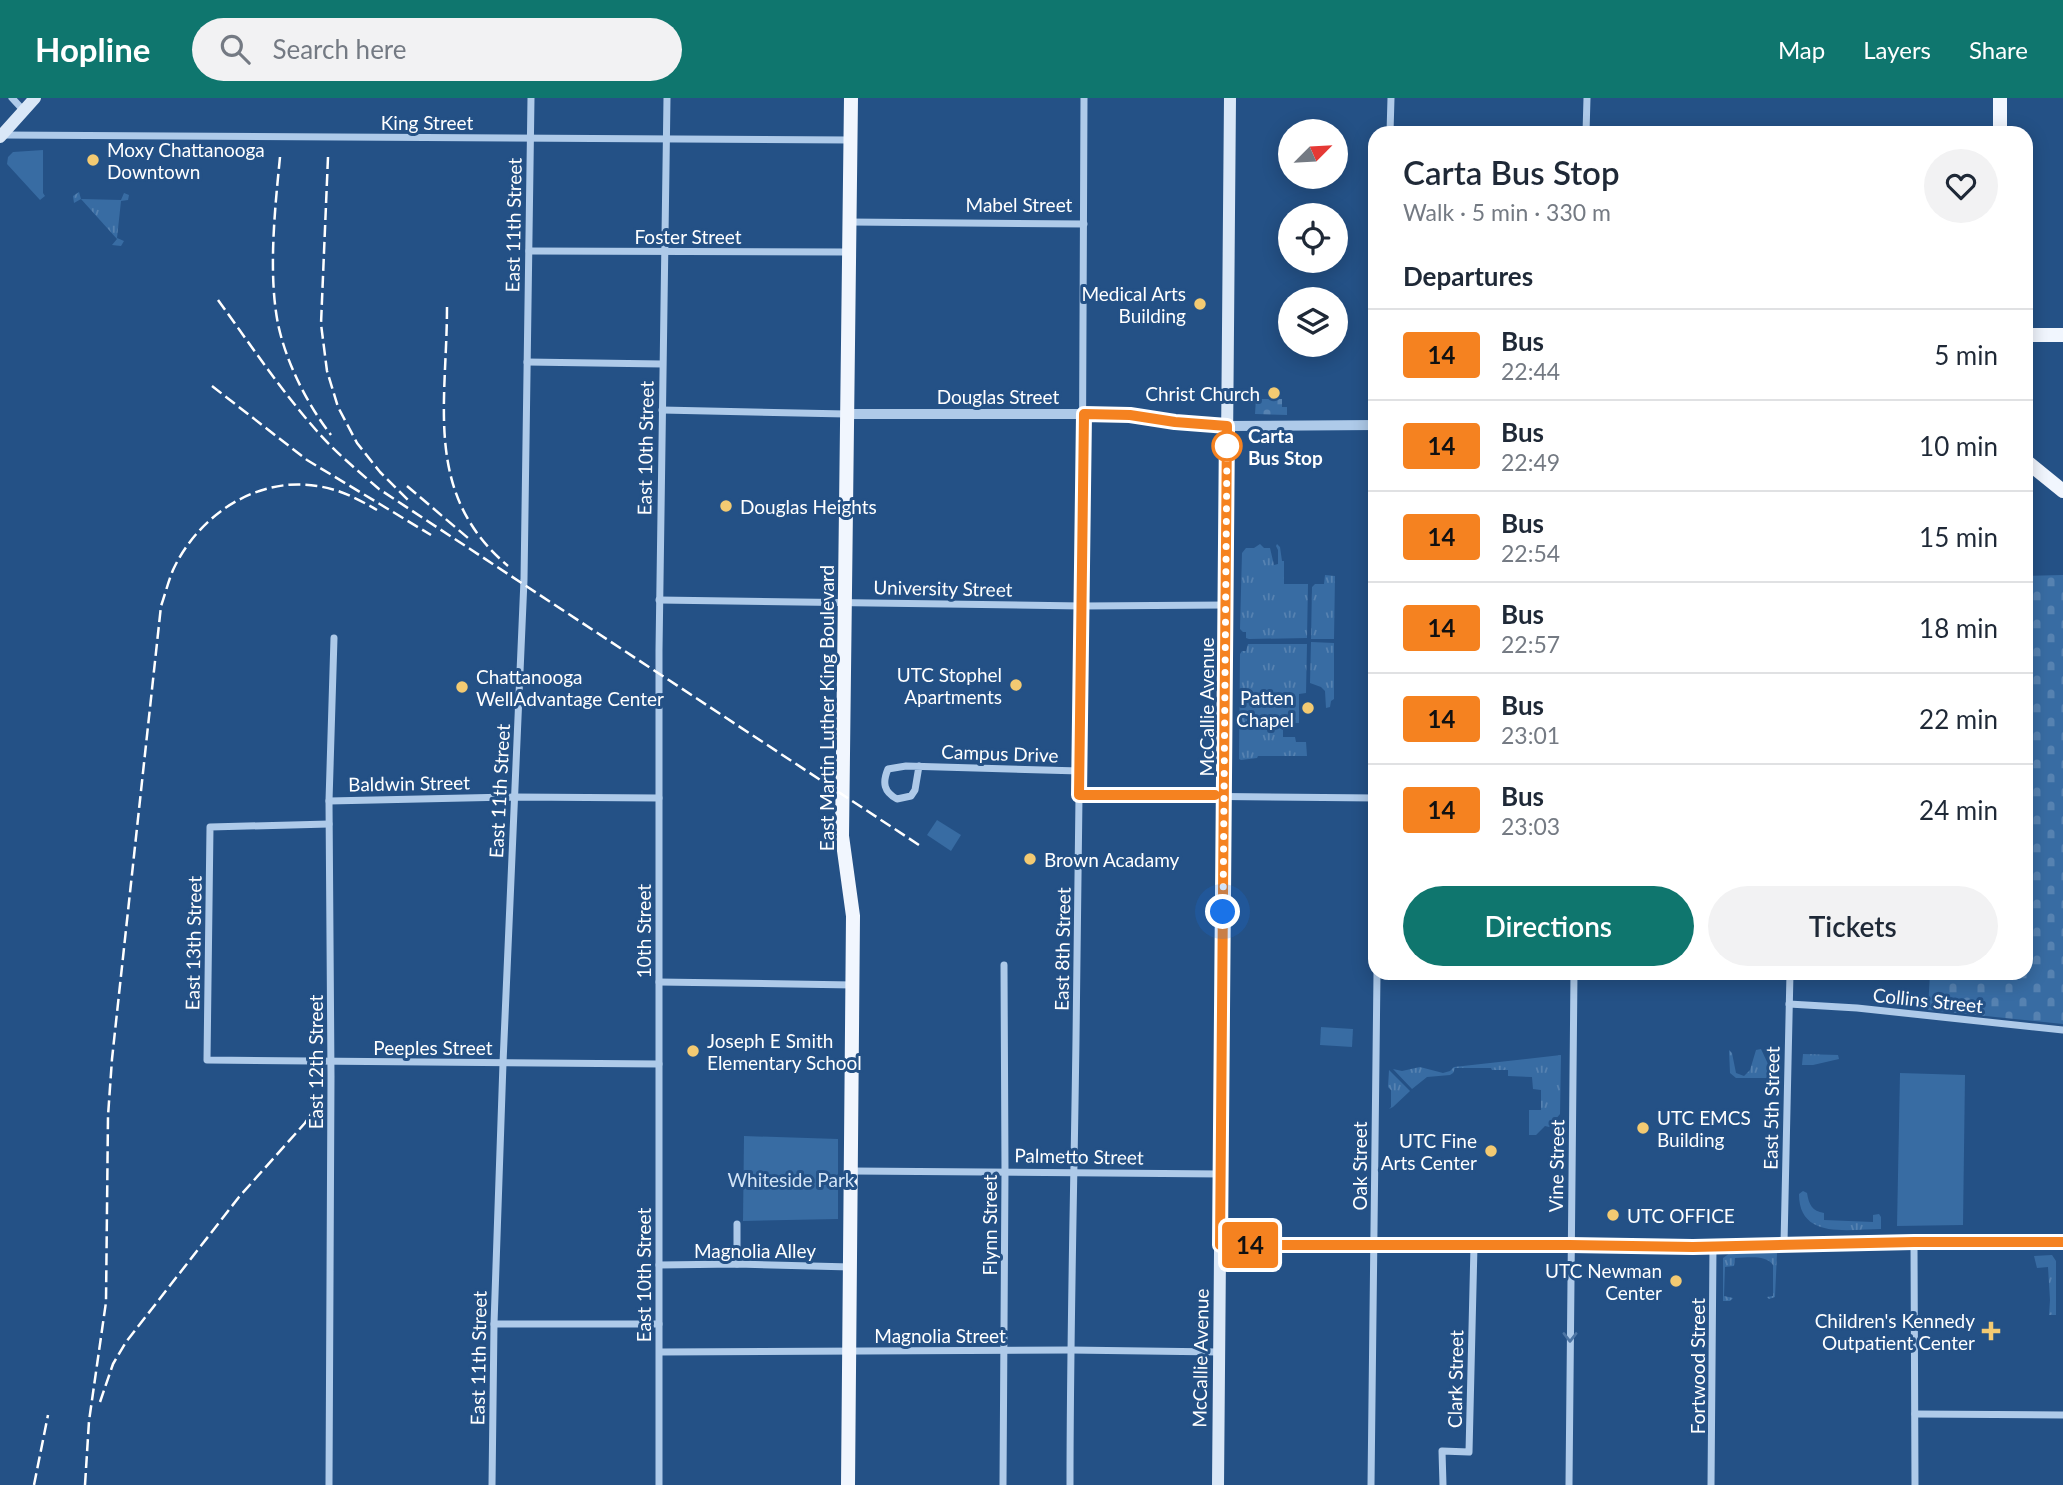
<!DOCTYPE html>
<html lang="en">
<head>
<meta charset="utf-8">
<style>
	:root { --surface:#fff; --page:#f2f2f3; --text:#1f2937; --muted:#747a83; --line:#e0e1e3; --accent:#0f766e }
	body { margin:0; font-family:Lato,sans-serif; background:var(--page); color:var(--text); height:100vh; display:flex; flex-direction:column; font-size:26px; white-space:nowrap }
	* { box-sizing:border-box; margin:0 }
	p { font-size:23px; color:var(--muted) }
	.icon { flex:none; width:38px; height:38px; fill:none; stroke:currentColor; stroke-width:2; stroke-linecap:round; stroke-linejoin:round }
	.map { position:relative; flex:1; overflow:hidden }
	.panel { position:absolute; left:1368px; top:28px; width:665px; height:854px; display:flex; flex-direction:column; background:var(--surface); border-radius:21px; box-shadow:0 4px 18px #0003 }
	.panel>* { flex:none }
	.badge { padding:0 14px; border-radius:5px; font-size:24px; line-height:46px }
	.needle { width:46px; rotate:66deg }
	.controls { position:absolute; left:1278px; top:21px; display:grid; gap:14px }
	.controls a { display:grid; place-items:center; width:70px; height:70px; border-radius:50%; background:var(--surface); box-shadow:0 4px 18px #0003; font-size:35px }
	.you { position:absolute; width:35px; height:35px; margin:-18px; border:5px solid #fff; border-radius:50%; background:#1a73e8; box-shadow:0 0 0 10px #1a73e833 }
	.map>.badge { position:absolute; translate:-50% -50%; box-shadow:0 0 0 4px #fff }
	h2 { padding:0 35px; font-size:26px; line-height:63px }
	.round { display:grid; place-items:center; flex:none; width:74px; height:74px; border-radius:37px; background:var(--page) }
	.headline { display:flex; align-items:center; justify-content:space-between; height:119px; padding:0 35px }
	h1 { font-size:33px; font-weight:600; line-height:52px }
	.primary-button { display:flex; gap:14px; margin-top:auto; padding:14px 35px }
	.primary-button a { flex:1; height:80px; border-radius:42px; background:var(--accent); color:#fff; font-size:28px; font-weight:600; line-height:80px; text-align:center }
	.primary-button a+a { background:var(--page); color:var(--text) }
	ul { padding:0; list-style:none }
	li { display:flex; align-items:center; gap:21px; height:91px; padding:0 35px; border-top:2px solid var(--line) }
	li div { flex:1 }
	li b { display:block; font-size:26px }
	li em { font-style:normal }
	li .badge { min-width:77px; font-weight:700; text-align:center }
	header { display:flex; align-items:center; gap:42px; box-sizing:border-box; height:98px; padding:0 35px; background:var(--accent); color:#fff }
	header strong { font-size:33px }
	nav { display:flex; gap:38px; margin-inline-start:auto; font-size:24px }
	.search { width:490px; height:63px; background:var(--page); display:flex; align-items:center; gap:18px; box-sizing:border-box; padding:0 24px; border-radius:38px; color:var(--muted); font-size:26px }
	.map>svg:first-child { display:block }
	.grass { fill:url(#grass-tufts) }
	.cemetery { fill:url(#cemetery-stones) }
	.park { fill:#386ca3 }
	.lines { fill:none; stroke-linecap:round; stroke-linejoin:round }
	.minor { stroke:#aecae9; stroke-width:7 }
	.tertiary { stroke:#aecae9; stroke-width:10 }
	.secondary { stroke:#d9e7f7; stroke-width:12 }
	.primary { stroke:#f1f6fe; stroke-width:14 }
	.rail { stroke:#fff; stroke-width:2.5; stroke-dasharray:12 5; stroke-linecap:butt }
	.oneway { stroke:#4d75a4 }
	.line-casing { stroke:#fff; stroke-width:16 }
	.line { stroke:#f58220; stroke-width:10 }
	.walk { stroke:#fff; stroke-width:7; stroke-dasharray:0 12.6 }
	.poi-dot { fill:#f3ca72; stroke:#245186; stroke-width:2.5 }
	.stop-dot { fill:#fff; stroke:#f58220; stroke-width:3.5 }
	.labels { text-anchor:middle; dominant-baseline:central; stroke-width:6; stroke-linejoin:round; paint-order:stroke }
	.street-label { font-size:19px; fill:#fff; stroke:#245186 }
	.poi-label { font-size:19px; fill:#fff; stroke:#245186; text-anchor:start }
	.stop-label { font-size:19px; font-weight:bold; fill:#fff; stroke:#245186; text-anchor:start }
	.park-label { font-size:19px; fill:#d2e4f7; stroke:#245186 }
</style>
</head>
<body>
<header>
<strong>Hopline</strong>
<div class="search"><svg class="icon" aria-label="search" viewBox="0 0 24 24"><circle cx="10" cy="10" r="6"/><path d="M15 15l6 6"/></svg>Search here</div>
<nav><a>Map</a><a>Layers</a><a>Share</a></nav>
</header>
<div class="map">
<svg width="2063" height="1387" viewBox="0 0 2063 1387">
	<defs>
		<pattern id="grass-tufts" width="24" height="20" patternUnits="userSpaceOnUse" patternTransform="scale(1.75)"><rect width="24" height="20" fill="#386ca3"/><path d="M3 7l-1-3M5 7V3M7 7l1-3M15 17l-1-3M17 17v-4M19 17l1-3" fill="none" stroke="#5682b1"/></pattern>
		<pattern id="cemetery-stones" width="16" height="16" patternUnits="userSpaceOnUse" patternTransform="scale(1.75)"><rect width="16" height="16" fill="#386ca3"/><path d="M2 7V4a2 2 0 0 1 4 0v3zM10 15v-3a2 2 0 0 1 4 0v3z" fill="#5682b1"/></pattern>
	</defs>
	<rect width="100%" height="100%" fill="#245186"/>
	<!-- grass -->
	<g class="grass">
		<polygon points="79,94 81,101 121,102 124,95 129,97 128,102 121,103 117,140 124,143 121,148 112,147 117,141 81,101 74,105 73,98"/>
		<polygon points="1260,446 1264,450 1270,450 1274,467 1278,466 1278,452 1276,448 1277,446 1280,449 1282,463 1284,463 1284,486 1308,486 1307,540 1249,541 1246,540 1246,534 1243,534 1240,531 1242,455 1246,450 1254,450"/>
		<polygon points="1325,477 1335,478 1334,541 1311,541 1312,489 1315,486 1324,486"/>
		<polygon points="1311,544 1334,545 1334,601 1331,603 1330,609 1326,610 1325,593 1321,589 1310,585"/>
		<polygon points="1248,546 1307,546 1306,595 1299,596 1299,625 1283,625 1283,639 1295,639 1296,644 1306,644 1307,658 1258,658 1257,660 1241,662 1239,661 1240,556 1242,553 1246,553"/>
		<polygon points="1761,951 1768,966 1776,970 1776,980 1736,980 1730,975 1729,952 1732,955 1736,975 1744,978 1750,972 1756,952"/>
		<polygon points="1803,956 1838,957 1839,961 1813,967 1802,967"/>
		<polygon points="1561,957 1560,1016 1549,1029 1545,1028 1536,1037 1529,1037 1529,1012 1541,1012 1541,992 1533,991 1532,979 1508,978 1508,972 1492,972 1491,970 1455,970 1453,975 1450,977 1427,979 1412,991 1393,971 1402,973 1420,969 1443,975 1450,973 1454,969"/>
		<polygon points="1389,972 1410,993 1393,1009 1389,1011 1391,1009 1391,992 1388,989"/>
		<path d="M1803 1093 1807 1095C1809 1107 1812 1113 1824 1115V1122L1873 1124V1117L1879 1116 1881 1119V1131C1849 1131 1799 1142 1799 1096Z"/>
		<path d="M1730 1155H1777L1775 1199 1769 1201 1767 1199 1773 1198V1167C1765 1156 1747 1160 1735 1160L1734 1168 1725 1169 1724 1198 1733 1200 1730 1203H1723V1160Z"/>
		<polygon points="2052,1157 2056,1163 2056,1217 2049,1217 2050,1202 2048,1169 2037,1170 2034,1158"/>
	</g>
	<!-- cemetery -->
	<g class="cemetery">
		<polygon points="1256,301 1282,301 1282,309 1287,309 1287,317 1255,316"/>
		<polygon points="2063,477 2063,926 1928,912 1930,875 2026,875 2027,478"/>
	</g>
	<!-- park -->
	<g class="park">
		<polygon points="43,52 43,95 45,98 40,102 7,66 8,59 13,54"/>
		<polygon points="937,722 961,737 951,753 927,737"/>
		<polygon points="1321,929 1353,931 1352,949 1320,947"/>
		<polygon points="1900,975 1965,977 1963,1127 1897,1128"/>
		<polygon points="744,1038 838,1041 838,1121 743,1123"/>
	</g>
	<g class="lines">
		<!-- minor -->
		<g class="minor">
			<polyline points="12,0 24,13"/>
			<polyline points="1390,35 1391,0"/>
			<polyline points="1586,35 1587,0"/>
			<polyline points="3,37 850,42"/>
			<polyline points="849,124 1084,126"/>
			<polyline points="529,153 848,154"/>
			<polyline points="527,264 662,266"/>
			<polyline points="662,312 846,316"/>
			<polyline points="659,502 1082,508 1226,507"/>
			<path d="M919 668 915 692 911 698 897 701C884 694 882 685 888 671L906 668 1080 673"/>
			<polyline points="1079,697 1376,700"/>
			<polyline points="329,703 515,699 659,700"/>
			<polyline points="329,726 210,729 207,962 659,966"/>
			<polyline points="659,884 853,887"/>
			<polyline points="1789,906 1857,910 2063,932"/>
			<polyline points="852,1073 1221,1076"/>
			<polyline points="1914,1144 1915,1387"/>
			<polyline points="1784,1146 1790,875"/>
			<polyline points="1221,1147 1570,1147 1674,1149 1914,1144 2063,1144"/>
			<polyline points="737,1166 737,1126"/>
			<polyline points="659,1167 737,1166 851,1169"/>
			<polyline points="494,1226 659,1226"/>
			<polyline points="660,1254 1070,1252 1219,1254"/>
			<polyline points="1915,1316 2063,1317"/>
			<polyline points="329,1387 331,978 329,703 334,540"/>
			<polyline points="492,1387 494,1226 503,965 524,482 531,0"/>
			<polyline points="659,1387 659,553 667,0"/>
			<polyline points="1003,1387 1005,1073 1004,867"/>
			<path d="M1070 1387C1070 1238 1074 1090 1076 941 1081 627 1084 314 1084 0"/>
			<polyline points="1371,1387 1377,875"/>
			<polyline points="1443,1387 1442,1353 1469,1354 1474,1148"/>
			<polyline points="1569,1387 1574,875"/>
			<polyline points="1711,1387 1713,1148"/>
		</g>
		<!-- tertiary -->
		<polyline class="tertiary" points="846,316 1084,316 1130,317 1175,324 1227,328 1376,327"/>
		<!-- secondary -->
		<g class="secondary">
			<polyline points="0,39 35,0"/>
			<polyline points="1218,1387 1230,0"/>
		</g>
		<!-- primary -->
		<g class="primary">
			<polyline points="2000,35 2000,0"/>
			<polyline points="2026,237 2063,237"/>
			<polyline points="2026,363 2063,393"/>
			<polyline points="848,1387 853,818 842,738 851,0"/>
		</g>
		<!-- rail -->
		<g class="rail">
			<path d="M280 59C275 110 268 175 278 226 286 264 307 306 331 337"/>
			<polyline points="328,59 321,226 327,273 338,309 357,345 380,374 409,403"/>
			<path d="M218 202C250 246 280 291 316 332 335 354 357 372 379 391L922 749"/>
			<path d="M447 209C447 307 423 396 508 468"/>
			<polyline points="212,288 307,362 431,437"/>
			<polyline points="407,388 468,440"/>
			<polyline points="100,1304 113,1266 126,1244 239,1099 305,1025 321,1001"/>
			<polyline points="34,1387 48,1317"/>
			<path d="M85 1387 89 1323 106 1204 108 1018 112 961 161 508C165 497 168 484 173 472 198 418 256 378 317 388 339 391 358 401 377 412"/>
		</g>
	</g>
	<!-- one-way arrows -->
	<defs><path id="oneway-chevron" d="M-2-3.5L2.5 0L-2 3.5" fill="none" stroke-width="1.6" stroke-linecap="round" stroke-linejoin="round" transform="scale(1.75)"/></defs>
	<use class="oneway" href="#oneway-chevron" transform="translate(1570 1239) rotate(90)"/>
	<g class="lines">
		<!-- line casing -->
		<g class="line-casing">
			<polyline id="line" points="1215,697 1079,697 1084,316 1130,317 1175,324 1227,328 1220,1147 1570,1147 1693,1149 1914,1144 2063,1144"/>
		</g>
		<!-- line -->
		<use href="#line" class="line"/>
		<!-- walk -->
		<polyline class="walk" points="1223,814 1227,348"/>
	</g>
	<!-- markers -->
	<g class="poi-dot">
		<circle cx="93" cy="62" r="7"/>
		<circle cx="1200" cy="206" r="7"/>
		<circle cx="1274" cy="295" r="7"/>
		<circle cx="726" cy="408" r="7"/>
		<circle cx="1016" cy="587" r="7"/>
		<circle cx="462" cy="589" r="7"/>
		<circle cx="1308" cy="610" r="7"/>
		<circle cx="1030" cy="761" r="7"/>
		<circle cx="693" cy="953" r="7"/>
		<circle cx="1643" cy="1030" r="7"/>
		<circle cx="1491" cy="1053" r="7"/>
		<circle cx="1613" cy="1117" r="7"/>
		<circle cx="1676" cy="1183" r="7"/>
		<path d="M1987.5 1222.5h7v7h7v7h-7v7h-7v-7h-7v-7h7z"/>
	</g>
	<circle class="stop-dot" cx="1227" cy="348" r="14"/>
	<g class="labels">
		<!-- street labels -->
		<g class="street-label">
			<text x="427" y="24">King Street</text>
			<text x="1019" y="106">Mabel Street</text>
			<text transform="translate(513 127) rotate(-89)">East 11th Street</text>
			<text x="688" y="138">Foster Street</text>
			<text x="998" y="298">Douglas Street</text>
			<text transform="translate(645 350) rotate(-89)">East 10th Street</text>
			<text transform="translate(943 490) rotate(1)">University Street</text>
			<text transform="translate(1206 609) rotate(-90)">McCallie Avenue</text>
			<text transform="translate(826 610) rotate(-90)">East Martin Luther King Boulevard</text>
			<text transform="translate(1000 655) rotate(2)">Campus Drive</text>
			<text transform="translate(409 685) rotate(-1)">Baldwin Street</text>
			<text transform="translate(499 693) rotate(-87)">East 11th Street</text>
			<text transform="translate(643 833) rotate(-90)">10th Street</text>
			<text transform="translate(193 845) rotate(-89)">East 13th Street</text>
			<text transform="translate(1062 851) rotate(-89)">East 8th Street</text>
			<text transform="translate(1928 902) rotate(6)">Collins Street</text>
			<text x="433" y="949">Peeples Street</text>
			<text transform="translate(315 964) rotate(-90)">East 12th Street</text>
			<text transform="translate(1771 1010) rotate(-89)">East 5th Street</text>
			<text transform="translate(1079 1058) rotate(1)">Palmetto Street</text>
			<text transform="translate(1359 1068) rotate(-90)">Oak Street</text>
			<text transform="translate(1556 1068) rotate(-89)">Vine Street</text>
			<text transform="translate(989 1127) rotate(-90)">Flynn Street</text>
			<text x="755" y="1152">Magnolia Alley</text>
			<text transform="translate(643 1177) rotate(-90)">East 10th Street</text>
			<text x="940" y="1237">Magnolia Street</text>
			<text transform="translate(478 1260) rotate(-89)">East 11th Street</text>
			<text transform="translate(1200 1260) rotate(-89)">McCallie Avenue</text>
			<text transform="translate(1697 1268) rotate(-90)">Fortwood Street</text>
			<text transform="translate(1455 1281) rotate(-89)">Clark Street</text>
		</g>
		<!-- poi labels -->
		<g class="poi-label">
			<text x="107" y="51">Moxy Chattanooga<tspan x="107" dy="22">Downtown</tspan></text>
			<text x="1186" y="195" text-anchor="end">Medical Arts<tspan x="1186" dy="22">Building</tspan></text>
			<text x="1260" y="295" text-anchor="end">Christ Church</text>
			<text x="740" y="408">Douglas Heights</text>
			<text x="1002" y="576" text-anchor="end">UTC Stophel<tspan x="1002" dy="22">Apartments</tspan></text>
			<text x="476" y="578">Chattanooga<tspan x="476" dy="22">WellAdvantage Center</tspan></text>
			<text x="1294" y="599" text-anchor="end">Patten<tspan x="1294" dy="22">Chapel</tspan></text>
			<text x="1044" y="761">Brown Acadamy</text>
			<text x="707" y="942">Joseph E Smith<tspan x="707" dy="22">Elementary School</tspan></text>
			<text x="1657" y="1019">UTC EMCS<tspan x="1657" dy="22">Building</tspan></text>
			<text x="1477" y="1042" text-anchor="end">UTC Fine<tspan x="1477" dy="22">Arts Center</tspan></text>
			<text x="1627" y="1117">UTC OFFICE</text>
			<text x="1662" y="1172" text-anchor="end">UTC Newman<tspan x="1662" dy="22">Center</tspan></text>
			<text x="1975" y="1222" text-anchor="end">Children's Kennedy<tspan x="1975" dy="22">Outpatient Center</tspan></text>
		</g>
		<!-- stop labels -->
		<g class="stop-label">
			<text x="1248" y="337">Carta<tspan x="1248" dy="22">Bus Stop</tspan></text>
		</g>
		<!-- park labels -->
		<g class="park-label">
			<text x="791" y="1081">Whiteside Park</text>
		</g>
	</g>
</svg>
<div class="controls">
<a><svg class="needle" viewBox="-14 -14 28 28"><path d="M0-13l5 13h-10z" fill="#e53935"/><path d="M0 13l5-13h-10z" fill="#747a83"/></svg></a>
<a><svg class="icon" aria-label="locate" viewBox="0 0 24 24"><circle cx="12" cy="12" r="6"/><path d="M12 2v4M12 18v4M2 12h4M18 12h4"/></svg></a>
<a><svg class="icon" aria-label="layers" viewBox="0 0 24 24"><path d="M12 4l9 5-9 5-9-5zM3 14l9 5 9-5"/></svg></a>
</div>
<div class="you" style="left:1223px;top:814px"></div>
<b class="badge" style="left:1250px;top:1147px;background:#f58220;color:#111">14</b>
<section class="panel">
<div class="headline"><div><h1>Carta Bus Stop</h1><p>Walk · 5 min · 330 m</p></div><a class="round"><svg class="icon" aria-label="heart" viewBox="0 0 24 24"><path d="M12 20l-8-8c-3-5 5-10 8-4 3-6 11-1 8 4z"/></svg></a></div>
<h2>Departures</h2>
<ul>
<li><span class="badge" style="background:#f58220;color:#111">14</span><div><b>Bus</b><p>22:44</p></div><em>5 min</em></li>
<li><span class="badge" style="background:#f58220;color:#111">14</span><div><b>Bus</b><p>22:49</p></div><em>10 min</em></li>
<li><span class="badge" style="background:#f58220;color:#111">14</span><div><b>Bus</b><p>22:54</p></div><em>15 min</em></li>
<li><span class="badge" style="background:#f58220;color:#111">14</span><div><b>Bus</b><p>22:57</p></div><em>18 min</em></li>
<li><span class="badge" style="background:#f58220;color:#111">14</span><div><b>Bus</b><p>23:01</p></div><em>22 min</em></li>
<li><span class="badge" style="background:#f58220;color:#111">14</span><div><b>Bus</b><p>23:03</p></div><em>24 min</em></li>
</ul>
<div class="primary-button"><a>Directions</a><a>Tickets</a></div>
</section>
</div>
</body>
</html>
